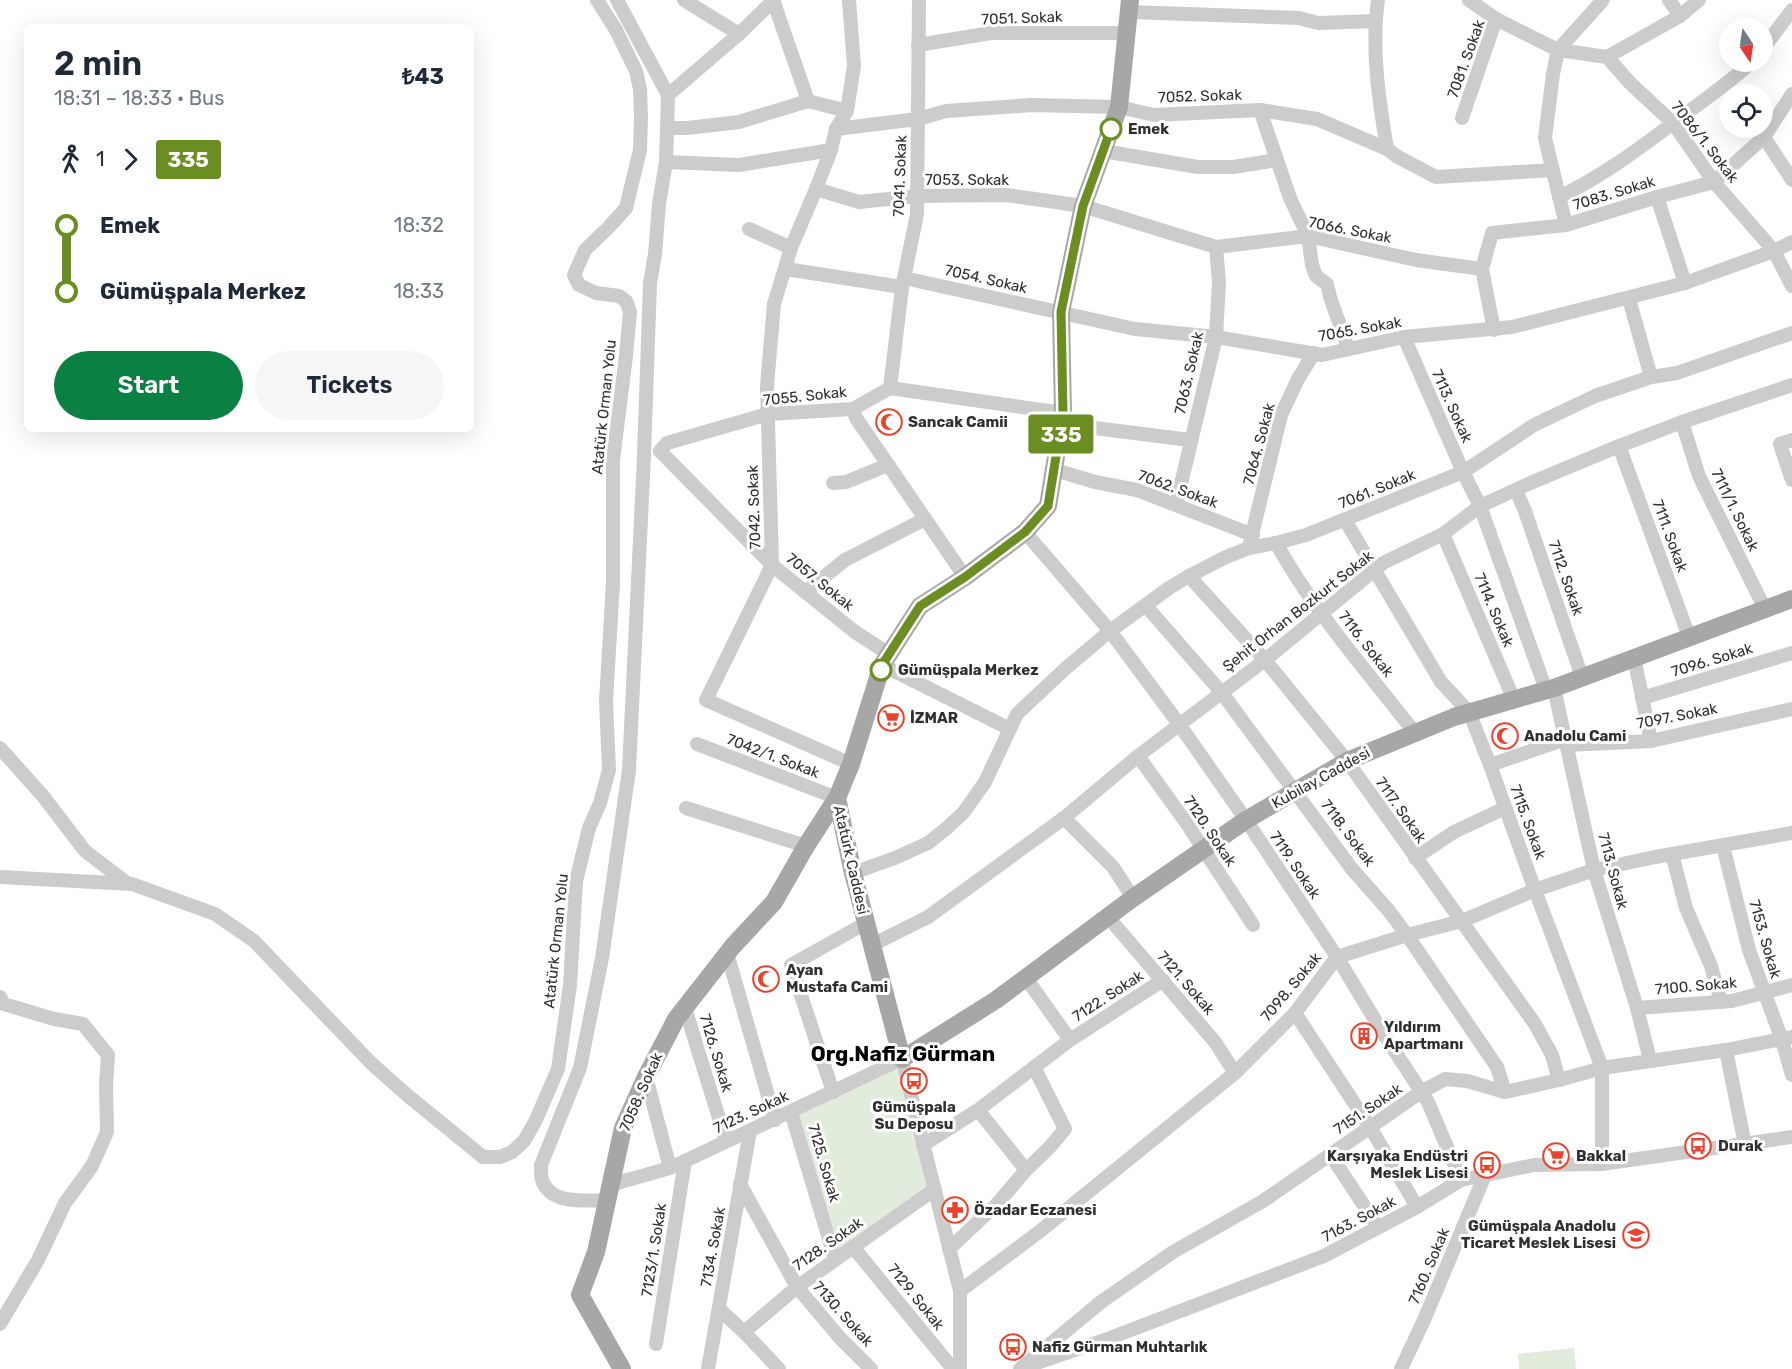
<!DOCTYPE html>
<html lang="en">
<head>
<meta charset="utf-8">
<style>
	:root { --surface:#fff; --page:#f6f6f7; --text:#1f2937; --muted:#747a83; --accent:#0b8043 }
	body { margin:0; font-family:Rubik,sans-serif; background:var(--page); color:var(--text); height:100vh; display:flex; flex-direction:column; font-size:22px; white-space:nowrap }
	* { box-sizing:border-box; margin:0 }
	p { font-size:20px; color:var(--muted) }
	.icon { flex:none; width:33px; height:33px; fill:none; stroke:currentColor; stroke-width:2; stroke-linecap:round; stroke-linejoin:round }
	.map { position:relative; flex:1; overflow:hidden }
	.side { position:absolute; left:24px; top:24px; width:450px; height:408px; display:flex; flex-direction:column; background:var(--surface); border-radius:9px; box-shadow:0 6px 24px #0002 }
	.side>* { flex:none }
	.badge { padding:0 12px; border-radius:4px; font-size:21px; line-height:39px }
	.needle { width:39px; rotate:167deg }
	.buttons { position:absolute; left:1719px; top:18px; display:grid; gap:12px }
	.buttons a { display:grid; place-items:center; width:54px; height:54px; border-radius:50%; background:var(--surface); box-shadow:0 6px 24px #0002; font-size:30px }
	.map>.badge { position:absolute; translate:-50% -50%; box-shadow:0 0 0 3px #fff }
	.legs { display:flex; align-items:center; gap:9px; height:66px; padding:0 30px; font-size:20px }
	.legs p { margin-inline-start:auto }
	.summary { display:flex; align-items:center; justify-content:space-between; height:102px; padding:0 30px }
	h1 { font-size:33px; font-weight:600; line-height:45px }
	.button { display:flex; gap:12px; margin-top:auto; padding:12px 30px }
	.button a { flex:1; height:69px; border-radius:36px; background:var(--accent); color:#fff; font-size:24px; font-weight:600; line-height:69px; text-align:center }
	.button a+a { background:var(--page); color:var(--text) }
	ul { padding:0 30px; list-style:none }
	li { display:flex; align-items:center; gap:21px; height:66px; font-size:22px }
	li i { display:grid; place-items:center; width:9px; height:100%; margin:0 8px; background:currentColor }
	li i::after { content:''; width:15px; height:15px; margin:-8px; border:4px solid; border-radius:50%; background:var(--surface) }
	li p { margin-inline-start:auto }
	li:first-child i { background:linear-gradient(#0000 50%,currentColor 0) }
	li:last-child i { background:linear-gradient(currentColor 50%,#0000 0) }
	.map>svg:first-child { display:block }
	.green { fill:#e2ecdc }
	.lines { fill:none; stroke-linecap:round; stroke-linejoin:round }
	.minor { stroke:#ccc; stroke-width:14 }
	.major { stroke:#a7a7a7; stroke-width:18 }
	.line-1-casing { stroke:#fff; stroke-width:14 }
	.line-1 { stroke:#6b8e23; stroke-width:9 }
	.stop-1-dot { fill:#fff; stroke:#6b8e23; stroke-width:3 }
	.labels { text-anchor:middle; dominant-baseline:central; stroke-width:6; stroke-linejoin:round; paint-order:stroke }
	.street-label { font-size:15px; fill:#2f2f2f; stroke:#fff }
	.stop-label { font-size:15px; font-weight:bold; fill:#2f2f2f; stroke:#fff; text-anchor:start }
	.poi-label { font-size:15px; font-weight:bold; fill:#2f2f2f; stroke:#fff; text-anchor:start }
	.district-label { font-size:21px; font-weight:bold; fill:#000; stroke:#fff }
</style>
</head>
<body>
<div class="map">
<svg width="1792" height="1369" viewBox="0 0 1792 1369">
	<rect width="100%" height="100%" fill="#fff"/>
	<!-- green -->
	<g class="green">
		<polygon points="897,1069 928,1190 840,1251 799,1115"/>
		<polygon points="1574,1348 1576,1369 1519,1369 1518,1354"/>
	</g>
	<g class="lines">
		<!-- minor -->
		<g class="minor">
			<polyline points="684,0 739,34"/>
			<polyline points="773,0 808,101"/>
			<polyline points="849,0 854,66 847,111 836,129 831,150 816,189 791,248 774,304 767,386 772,565 706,700 851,764"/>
			<path d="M1378 0C1371 50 1379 100 1387 149"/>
			<polyline points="1469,0 1496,19"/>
			<polyline points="1669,0 1680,16"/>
			<polyline points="1129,12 1299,18 1318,23 1375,21"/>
			<polyline points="918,45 991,33 1127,33"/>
			<polyline points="1762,50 1792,10"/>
			<polyline points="1607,57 1630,83 1673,123 1714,182 1774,251 1792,286"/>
			<polyline points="668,95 739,34 774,0"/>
			<polyline points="1260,110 1290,198 1308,236 1312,265 1316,276 1327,284 1330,297 1348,348"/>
			<polyline points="1462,118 1496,19 1558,50 1607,57 1680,16 1699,0"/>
			<polyline points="667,128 687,128 739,122 808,101 847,111"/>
			<polyline points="836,129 918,119 946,111 1032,105 1119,107 1154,115 1260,110 1317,119 1387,149 1398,157 1436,177 1553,170"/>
			<polyline points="1764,137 1792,180"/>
			<polyline points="1103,151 1198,167 1233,167 1277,160"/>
			<polyline points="666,162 739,165 831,150"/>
			<polyline points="816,189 859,202 918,196 1007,195 1083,206 1216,247 1308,236 1416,260 1482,269 1494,330"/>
			<path d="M1559 197C1599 178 1633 153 1668 127 1697 105 1725 86 1752 62"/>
			<polyline points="1657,197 1685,283"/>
			<polyline points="1566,225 1545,138 1553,74 1558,50 1603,0"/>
			<polyline points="749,229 791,248"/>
			<polyline points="786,269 902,287"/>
			<polyline points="1482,269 1492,233 1566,225 1657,197 1714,182 1764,137 1792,94"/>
			<polyline points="904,278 1135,329 1216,337 1322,355 1404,337 1512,327 1685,283 1774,251 1792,242"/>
			<polyline points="1629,299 1651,377"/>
			<polyline points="1404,337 1463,472 1480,506 1546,690"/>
			<polyline points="890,388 902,288 917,214 919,0"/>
			<polyline points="853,409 856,418 965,577"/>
			<polyline points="1682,422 1699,476 1765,609"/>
			<polyline points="1063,424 1190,440"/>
			<polyline points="1792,440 1780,444 1792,480"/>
			<polyline points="1619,446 1687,631 1691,637"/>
			<polyline points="660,451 667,443 768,414 853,409 890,388 1063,413"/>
			<polyline points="660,451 772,565 855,632 889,654"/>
			<polyline points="1055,470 1095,482 1137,490 1253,535"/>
			<polyline points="833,483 846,482 888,465"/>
			<polyline points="1516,490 1525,511 1582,677"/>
			<polyline points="1176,505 1216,337 1219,282 1216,247"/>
			<polyline points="1345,520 1441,682 1469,712 1490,765 1535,890 1602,1068 1602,1164"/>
			<polyline points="1025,532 1110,631 1179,724 1246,820 1337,957 1383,1033 1428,1102 1461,1180"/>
			<polyline points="1443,534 1514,700"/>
			<polyline points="1250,543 1281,415 1298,379 1314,353"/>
			<path d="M1276 543C1314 612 1367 671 1415 733"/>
			<polyline points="1189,576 1265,660 1347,761 1535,1024 1552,1055 1559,1080"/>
			<polyline points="805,592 845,560 925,519"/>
			<polyline points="1146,606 1222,693 1352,869 1389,911 1407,935 1497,1067 1505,1092"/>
			<polyline points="1634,657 1651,741"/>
			<polyline points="882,665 1010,729"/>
			<polyline points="1554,688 1594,870 1637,1008 1650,1060"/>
			<polyline points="1642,698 1792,653"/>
			<polyline points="697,744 837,798"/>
			<polyline points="1567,745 1651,741 1792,709"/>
			<polyline points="0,748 43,796 85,851 127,883"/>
			<polyline points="1138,756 1185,821 1253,925"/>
			<polyline points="1490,765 1566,739"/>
			<polyline points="686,808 806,846"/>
			<polyline points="1064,818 1113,867 1133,898"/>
			<polyline points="1723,846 1749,950 1782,1040 1792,1075"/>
			<polyline points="1672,854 1686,908 1711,966 1721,1002"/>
			<polyline points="1415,858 1454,832 1505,808"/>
			<polyline points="853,873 895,858 928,843 947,828 964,812 985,782 1017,714 1066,668 1110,631 1169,588 1189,576 1226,557 1249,548 1276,543 1306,535 1463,472 1534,425 1595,396 1651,377 1677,373 1792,333"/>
			<polyline points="0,877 132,884 215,914 254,941 371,1063 407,1095 483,1157 500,1157 512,1152 524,1141 535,1122 558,1069 570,985 576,881 589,828 600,803 609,770 606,700 613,583 613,460 626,356 630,312 626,301 619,296 596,293 579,285 574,275 585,250 609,227 626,208 640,150 641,117 640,89 636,71 616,30 597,0"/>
			<polyline points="1108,917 1215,1042 1235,1073"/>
			<polyline points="872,945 928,917 1064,818 1138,756 1265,660 1383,563 1443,534 1480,506 1528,484 1619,446 1682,422 1792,385"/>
			<polyline points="727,953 775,1120"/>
			<polyline points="1026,978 1070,1040"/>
			<polyline points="0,997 4,1004 54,1019 83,1024 108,1055 106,1085 107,1132 92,1166 65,1203 38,1260 0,1324"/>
			<polyline points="685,1008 726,1141"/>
			<polyline points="1637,1008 1732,1001 1792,985"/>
			<polyline points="1295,1013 1370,1127 1417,1207"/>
			<polyline points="1726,1050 1745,1145"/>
			<polyline points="646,1077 670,1168"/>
			<polyline points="833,1092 791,965 866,923"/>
			<polyline points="978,1110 1026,1170"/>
			<polyline points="791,1112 835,1259"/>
			<polyline points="923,1145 978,1110 1070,1040 1163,980"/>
			<polyline points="1330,1154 1378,1227"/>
			<polyline points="740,1184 797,1287 840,1338 871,1369"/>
			<polyline points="610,1185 670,1168 902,1059 960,1291 960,1369"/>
			<path d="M607 1201C585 1199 551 1206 542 1180 541 1175 541 1169 541 1165L580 1068 602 958 629 770 644 456 650 283 655 254 659 204 666 162 668 95 617 0"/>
			<polyline points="853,1247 953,1369"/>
			<polyline points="949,1249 997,1204 1026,1170 1049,1148 1065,1129 1034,1067"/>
			<polyline points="960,1291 1039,1232 1235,1073 1295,1013 1337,957 1407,935 1462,921 1535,890 1594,870 1655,857 1792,833"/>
			<polyline points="719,1309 744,1332 779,1369"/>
			<polyline points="744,1332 797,1287 935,1189"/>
			<polyline points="656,1344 685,1161"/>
			<polyline points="1028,1366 1110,1338 1324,1256 1417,1207 1461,1180 1534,1165 1602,1164 1792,1137"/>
			<polyline points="708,1369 750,1131"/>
			<polyline points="1020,1369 1101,1302 1173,1252 1263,1201 1421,1092 1445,1079 1467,1081 1505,1092 1559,1080 1602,1068 1726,1050 1792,1037"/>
			<polyline points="1401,1369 1424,1320 1485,1175"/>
		</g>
		<!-- major -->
		<g class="major">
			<polyline points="837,798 853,873 902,1059 996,1000 1133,898 1246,820 1347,761 1454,717 1554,688 1792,599"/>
			<polyline points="622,1369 580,1295 596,1252 623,1128 646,1077 676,1019 733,946 774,902 806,846 837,798 851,764 882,665 920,606 965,577 1025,532 1048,506 1063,413 1061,312 1083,206 1119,107 1130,0"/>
		</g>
	</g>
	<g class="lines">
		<!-- line-1 casing -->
		<g class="line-1-casing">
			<polyline id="line-1" points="881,670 882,665 920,606 965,577 1025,532 1048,506 1063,413 1061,312 1083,206 1111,129"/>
		</g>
		<!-- line-1 -->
		<use href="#line-1" class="line-1"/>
	</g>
	<!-- icons -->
	<defs>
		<g id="mosque-ring" transform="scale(1.35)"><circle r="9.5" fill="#fff" stroke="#ea422d" stroke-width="1.5"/><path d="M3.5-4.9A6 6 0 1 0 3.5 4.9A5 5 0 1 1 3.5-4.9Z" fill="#ea422d"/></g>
		<g id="supermarket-ring" transform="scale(1.35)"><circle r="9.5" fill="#fff" stroke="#ea422d" stroke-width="1.5"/><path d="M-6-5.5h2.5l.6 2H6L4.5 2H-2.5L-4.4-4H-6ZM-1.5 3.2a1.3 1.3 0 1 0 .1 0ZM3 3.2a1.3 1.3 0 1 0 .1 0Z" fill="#ea422d"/></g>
		<g id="building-ring" transform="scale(1.35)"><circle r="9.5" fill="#fff" stroke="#ea422d" stroke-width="1.5"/><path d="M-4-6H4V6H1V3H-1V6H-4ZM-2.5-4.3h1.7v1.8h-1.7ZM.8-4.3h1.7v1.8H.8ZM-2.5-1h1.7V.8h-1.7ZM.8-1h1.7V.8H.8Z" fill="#ea422d"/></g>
		<g id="bus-ring" transform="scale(1.35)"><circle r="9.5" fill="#fff" stroke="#ea422d" stroke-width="1.5"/><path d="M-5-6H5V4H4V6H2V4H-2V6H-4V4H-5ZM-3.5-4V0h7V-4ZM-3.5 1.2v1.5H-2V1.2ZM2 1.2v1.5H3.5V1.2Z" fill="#ea422d"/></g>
		<g id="pharmacy-ring" transform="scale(1.35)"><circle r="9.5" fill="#fff" stroke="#ea422d" stroke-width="1.5"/><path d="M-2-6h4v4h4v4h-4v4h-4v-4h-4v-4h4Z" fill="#ea422d"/></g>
		<g id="school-ring" transform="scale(1.35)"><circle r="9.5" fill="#fff" stroke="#ea422d" stroke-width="1.5"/><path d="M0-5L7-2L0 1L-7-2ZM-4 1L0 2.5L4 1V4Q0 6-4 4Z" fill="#ea422d"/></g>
	</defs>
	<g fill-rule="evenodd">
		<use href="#mosque-ring" x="889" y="422"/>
		<use href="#supermarket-ring" x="891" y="718"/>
		<use href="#mosque-ring" x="1505" y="736"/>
		<use href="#mosque-ring" x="766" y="979"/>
		<use href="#building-ring" x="1364" y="1036"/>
		<use href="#bus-ring" x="914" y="1081"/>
		<use href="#bus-ring" x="1698" y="1146"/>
		<use href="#supermarket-ring" x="1556" y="1156"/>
		<use href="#bus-ring" x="1487" y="1165"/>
		<use href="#pharmacy-ring" x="955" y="1210"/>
		<use href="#school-ring" x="1636" y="1235"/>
		<use href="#bus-ring" x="1013" y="1347"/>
	</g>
	<!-- markers -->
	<g class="stop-1-dot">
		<circle cx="1111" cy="129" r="10"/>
		<circle cx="881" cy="670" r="10"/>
	</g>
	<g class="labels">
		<!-- street labels -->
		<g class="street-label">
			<text transform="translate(1022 18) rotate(-2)">7051. Sokak</text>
			<text transform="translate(1466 59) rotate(-70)">7081. Sokak</text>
			<text transform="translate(1200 96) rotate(-2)">7052. Sokak</text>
			<text transform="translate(1705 142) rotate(52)">7086/1. Sokak</text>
			<text transform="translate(900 176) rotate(-88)">7041. Sokak</text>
			<text x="967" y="180">7053. Sokak</text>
			<text transform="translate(1614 193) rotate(-17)">7083. Sokak</text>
			<text transform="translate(1350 230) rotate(11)">7066. Sokak</text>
			<text transform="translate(986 279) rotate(13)">7054. Sokak</text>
			<text transform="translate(1360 329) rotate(-10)">7065. Sokak</text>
			<text transform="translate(1189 373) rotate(-77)">7063. Sokak</text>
			<text transform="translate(805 396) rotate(-6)">7055. Sokak</text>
			<text transform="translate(1452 406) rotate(66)">7113. Sokak</text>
			<text transform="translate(604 407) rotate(-84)">Atatürk Orman Yolu</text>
			<text transform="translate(1259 444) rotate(-75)">7064. Sokak</text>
			<text transform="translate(1178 489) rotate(20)">7062. Sokak</text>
			<text transform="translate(1377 489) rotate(-22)">7061. Sokak</text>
			<text transform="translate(754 507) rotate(-92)">7042. Sokak</text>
			<text transform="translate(1735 510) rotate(64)">7111/1. Sokak</text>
			<text transform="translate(1670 536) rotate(70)">7111. Sokak</text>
			<text transform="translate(1566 578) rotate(71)">7112. Sokak</text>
			<text transform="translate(820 582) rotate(39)">7057. Sokak</text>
			<text transform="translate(1494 610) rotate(67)">7114. Sokak</text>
			<text transform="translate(1298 611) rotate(-38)">Şehit Orhan Bozkurt Sokak</text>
			<text transform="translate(1366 644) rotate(52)">7116. Sokak</text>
			<text transform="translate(1712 660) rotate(-17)">7096. Sokak</text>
			<text transform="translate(1677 716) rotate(-11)">7097. Sokak</text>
			<text transform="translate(773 756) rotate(21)">7042/1. Sokak</text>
			<text transform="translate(1321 778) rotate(-29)">Kubilay Caddesi</text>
			<text transform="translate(1401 810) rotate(55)">7117. Sokak</text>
			<text transform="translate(1528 822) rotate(70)">7115. Sokak</text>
			<text transform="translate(1210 831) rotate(56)">7120. Sokak</text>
			<text transform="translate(1348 833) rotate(53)">7118. Sokak</text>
			<text transform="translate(851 860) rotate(77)">Atatürk Caddesi</text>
			<text transform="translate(1295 865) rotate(56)">7119. Sokak</text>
			<text transform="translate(1613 871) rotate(75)">7113. Sokak</text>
			<text transform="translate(1765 939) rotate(74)">7153. Sokak</text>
			<text transform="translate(556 941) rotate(-84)">Atatürk Orman Yolu</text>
			<text transform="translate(1186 983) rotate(49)">7121. Sokak</text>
			<text transform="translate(1696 986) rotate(-5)">7100. Sokak</text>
			<text transform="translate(1291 987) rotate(-50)">7098. Sokak</text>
			<text transform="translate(1108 996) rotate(-33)">7122. Sokak</text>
			<text transform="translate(716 1053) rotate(73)">7126. Sokak</text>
			<text transform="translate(641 1092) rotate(-66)">7058. Sokak</text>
			<text transform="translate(1368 1109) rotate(-34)">7151. Sokak</text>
			<text transform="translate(751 1112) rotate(-25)">7123. Sokak</text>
			<text transform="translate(824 1163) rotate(74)">7125. Sokak</text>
			<text transform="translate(1359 1219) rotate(-28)">7163. Sokak</text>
			<text transform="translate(828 1244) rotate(-35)">7128. Sokak</text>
			<text transform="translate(713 1247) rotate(-80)">7134. Sokak</text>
			<text transform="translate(654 1250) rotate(-81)">7123/1. Sokak</text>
			<text transform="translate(1429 1266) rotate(-67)">7160. Sokak</text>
			<text transform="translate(916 1297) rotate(51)">7129. Sokak</text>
			<text transform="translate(843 1314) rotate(48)">7130. Sokak</text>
		</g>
		<!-- stop labels -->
		<g class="stop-label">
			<text x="1128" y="129">Emek</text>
			<text x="898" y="670">Gümüşpala Merkez</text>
		</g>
		<!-- poi labels -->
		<g class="poi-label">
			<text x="908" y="422">Sancak Camii</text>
			<text x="910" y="718">İZMAR</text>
			<text x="1524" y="736">Anadolu Cami</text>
			<text x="786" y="970">Ayan<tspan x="786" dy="17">Mustafa Cami</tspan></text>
			<text x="1384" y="1027">Yıldırım<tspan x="1384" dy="17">Apartmanı</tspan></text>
			<text x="914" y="1107" text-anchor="middle">Gümüşpala<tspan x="914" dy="17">Su Deposu</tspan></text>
			<text x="1718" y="1146">Durak</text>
			<text x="1468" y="1156" text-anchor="end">Karşıyaka Endüstri<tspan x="1468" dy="17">Meslek Lisesi</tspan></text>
			<text x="1576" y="1156">Bakkal</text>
			<text x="974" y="1210">Özadar Eczanesi</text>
			<text x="1616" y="1226" text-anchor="end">Gümüşpala Anadolu<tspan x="1616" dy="17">Ticaret Meslek Lisesi</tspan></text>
			<text x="1032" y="1347">Nafiz Gürman Muhtarlık</text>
		</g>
		<!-- district labels -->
		<g class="district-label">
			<text x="903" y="1053">Org.Nafiz Gürman</text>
		</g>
	</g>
</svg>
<div class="buttons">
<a><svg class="needle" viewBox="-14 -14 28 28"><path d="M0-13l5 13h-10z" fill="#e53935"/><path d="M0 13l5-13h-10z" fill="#747a83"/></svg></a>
<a><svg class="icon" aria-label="locate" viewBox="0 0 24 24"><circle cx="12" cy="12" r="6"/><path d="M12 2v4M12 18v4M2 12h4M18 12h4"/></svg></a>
</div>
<b class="badge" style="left:1061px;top:434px;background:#6b8e23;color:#fff">335</b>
<section class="side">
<div class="summary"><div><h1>2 min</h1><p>18:31 – 18:33 · Bus</p></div><b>₺43</b></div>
<div class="legs"><svg class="icon" aria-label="walk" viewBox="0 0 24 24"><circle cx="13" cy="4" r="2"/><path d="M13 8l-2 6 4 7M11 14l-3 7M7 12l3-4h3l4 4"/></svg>1<svg class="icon" aria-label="forward" viewBox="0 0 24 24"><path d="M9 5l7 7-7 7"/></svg><b class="badge" style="background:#6b8e23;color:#fff">335</b></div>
<ul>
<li><i style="color:#6b8e23"></i><b>Emek</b><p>18:32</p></li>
<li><i style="color:#6b8e23"></i><b>Gümüşpala Merkez</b><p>18:33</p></li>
</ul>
<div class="button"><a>Start</a><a>Tickets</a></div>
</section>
</div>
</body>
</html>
